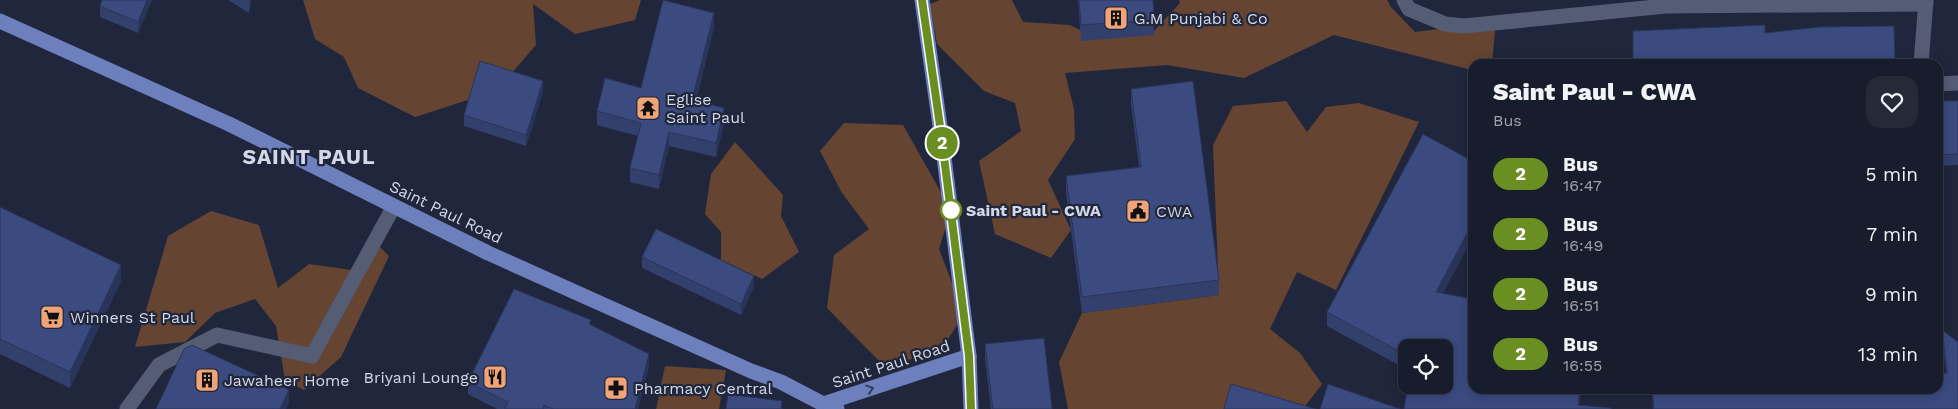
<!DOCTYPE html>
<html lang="en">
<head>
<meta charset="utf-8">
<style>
	:root { --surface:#181d2d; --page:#252a39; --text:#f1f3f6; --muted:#9fa2aa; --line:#363b49 }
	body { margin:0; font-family:"Work Sans",sans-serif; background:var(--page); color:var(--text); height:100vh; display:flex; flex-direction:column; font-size:19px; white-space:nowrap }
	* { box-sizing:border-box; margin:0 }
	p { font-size:16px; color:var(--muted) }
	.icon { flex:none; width:28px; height:28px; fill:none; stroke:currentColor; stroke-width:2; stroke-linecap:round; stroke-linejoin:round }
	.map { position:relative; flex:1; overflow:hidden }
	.side { position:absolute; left:1468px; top:59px; width:475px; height:335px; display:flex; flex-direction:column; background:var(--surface); border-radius:15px; box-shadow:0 2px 12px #0003,0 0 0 1px var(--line) }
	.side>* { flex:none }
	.badge { padding:0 10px; border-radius:16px; font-size:18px; line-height:32px }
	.controls { position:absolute; left:1398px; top:339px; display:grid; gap:10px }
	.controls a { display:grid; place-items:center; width:55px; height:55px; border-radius:10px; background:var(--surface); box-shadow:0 2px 12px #0003,0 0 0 1px var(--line); font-size:25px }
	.map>.badge { position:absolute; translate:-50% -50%; box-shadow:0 0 0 2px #fff }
	.round { display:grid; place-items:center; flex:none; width:52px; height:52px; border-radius:15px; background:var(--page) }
	.head { display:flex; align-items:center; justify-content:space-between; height:85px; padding:0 25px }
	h1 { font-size:24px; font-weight:800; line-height:38px }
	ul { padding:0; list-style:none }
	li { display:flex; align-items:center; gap:15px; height:60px; padding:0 25px }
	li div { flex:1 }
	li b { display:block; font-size:19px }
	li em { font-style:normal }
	li .badge { min-width:55px; font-weight:700; text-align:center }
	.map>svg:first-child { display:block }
	.green { fill:#654431 }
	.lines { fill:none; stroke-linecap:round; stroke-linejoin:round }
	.minor { stroke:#555d75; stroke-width:15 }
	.major { stroke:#6d80bd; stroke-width:15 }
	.wall { fill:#33406e }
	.shaded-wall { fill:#29345a }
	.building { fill:#3b4b80; stroke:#29345a }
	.oneway { stroke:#333d5c }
	.line-casing { stroke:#fff; stroke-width:11 }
	.line { stroke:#6b8e23; stroke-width:8 }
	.stop-dot { fill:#fff; stroke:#6b8e23; stroke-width:2.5 }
	.labels { text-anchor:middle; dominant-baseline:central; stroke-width:4.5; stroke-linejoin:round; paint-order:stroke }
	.poi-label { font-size:16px; fill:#d3d8e6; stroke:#20273c; text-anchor:start }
	.stop-label { font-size:16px; font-weight:bold; fill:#d3d8e6; stroke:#20273c; text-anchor:start }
	.street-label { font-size:16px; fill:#d3d8e6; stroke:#20273c }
	.district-label { font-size:21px; font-weight:bold; letter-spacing:1px; fill:#d3d8e6; stroke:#20273c }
</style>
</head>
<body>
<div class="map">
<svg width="1958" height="409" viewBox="0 0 1958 409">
	<rect width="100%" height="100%" fill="#20273c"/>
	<!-- green -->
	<g class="green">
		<polygon points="303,0 641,0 635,20 575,34 533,4 536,45 496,91 415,117 358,88 344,57 315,39"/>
		<polygon points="940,0 1012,0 1023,22 1070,25 1092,36 1154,31 1180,3 1179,0 1387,0 1391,7 1415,32 1464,26 1495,30 1492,64 1472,64 1472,70 1334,35 1244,78 1167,65 1065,73 1074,109 1075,139 1048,180 1071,230 1051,258 995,234 979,161 1021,131 1015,103 984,91 937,44 930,4"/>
		<polygon points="1286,101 1307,132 1326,107 1359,103 1419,122 1336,290 1297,272 1270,329 1300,353 1322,384 1303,409 1068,409 1059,362 1082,313 1219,295 1213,145 1233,106"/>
		<polygon points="844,123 903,125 951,210 939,249 964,314 940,352 884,366 827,308 834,255 869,229 842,193 820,151"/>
		<polygon points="735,142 783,195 781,216 799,252 762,279 721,260 721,232 705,214 711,174"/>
		<polygon points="211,211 259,225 278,288 309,264 352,270 380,247 389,256 341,357 304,390 285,380 276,326 255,299 215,313 185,342 135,347 168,236"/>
		<polygon points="665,366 726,370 719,409 656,409"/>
	</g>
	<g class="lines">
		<!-- minor -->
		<g class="minor">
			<polyline points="1404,0 1409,9 1445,24 1464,26 1666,6 1926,4"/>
			<polyline points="1921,64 1926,0"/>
			<polyline points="1938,84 1958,83"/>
			<polyline points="127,409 159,365 217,335 312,356 394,206"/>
		</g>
		<!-- major -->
		<g class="major">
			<polyline points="922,0 941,133 969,356 971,409"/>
			<polyline points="0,21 229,124 488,253 751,371 781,382 823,404 837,409"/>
			<polyline points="823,404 969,356"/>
		</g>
	</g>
	<!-- wall -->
	<g class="wall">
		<polygon points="152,0 138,33 100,17 100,6"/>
		<polygon points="228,0 251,0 249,13"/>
		<polygon points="1078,0 1153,0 1154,20 1154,35 1081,41"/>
		<polygon points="714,27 696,101 724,122 716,157 669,146 659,189 630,182 630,168 638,136 597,125 597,111 641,88"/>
		<polygon points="1131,89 1219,280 1219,295 1082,313 1066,192 1066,176 1139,167 1131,104"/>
		<polygon points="543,92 526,146 464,126 464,115"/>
		<polygon points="1938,101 1958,101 1958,165 1938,166"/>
		<polygon points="1472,161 1472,238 1443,293 1472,389 1581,389 1579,405 1404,409 1444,385 1406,348 1406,369 1327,326 1327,312"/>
		<polygon points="0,207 121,281 70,388 0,354"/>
		<polygon points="642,257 754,287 741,315 642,268"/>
		<polygon points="591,325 649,366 638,409 497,409 468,394 468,382"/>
		<polygon points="1942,330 1958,409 1653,409 1652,389 1898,389 1946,373 1942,341"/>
		<polygon points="985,344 1052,409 991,409 985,358"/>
	</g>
	<!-- shaded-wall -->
	<g class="shaded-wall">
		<polygon points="147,0 152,0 138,33 138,22"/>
		<polygon points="249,0 251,0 249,13"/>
		<polygon points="714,13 714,27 692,114 692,100"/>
		<polygon points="543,81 543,92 526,146 526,135"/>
		<polygon points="724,108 724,122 716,157 716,143"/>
		<polygon points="669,132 669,146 659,189 659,175"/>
		<polygon points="1472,224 1472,238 1436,306 1436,292"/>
		<polygon points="121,265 121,281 70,388 70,372"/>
		<polygon points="754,276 754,287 741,315 741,304"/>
		<polygon points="649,354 649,366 638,409 635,409"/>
		<polygon points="1580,389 1581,389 1579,409 1578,405"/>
		<polygon points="289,390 289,404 286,409 280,409"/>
	</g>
	<!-- building -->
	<g class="building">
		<polygon points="102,0 147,0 138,22 100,6"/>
		<polygon points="663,0 714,13 692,100 724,108 716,143 669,132 659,175 630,168 641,123 597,111 605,78 641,88"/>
		<polygon points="1079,0 1153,0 1154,20 1081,25"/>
		<polygon points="1765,25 1765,33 1820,27 1894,26 1895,64 1633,64 1633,31"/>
		<polygon points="480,61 543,81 526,135 464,115"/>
		<polygon points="1193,81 1219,280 1082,297 1066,176 1141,167 1131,89"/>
		<polygon points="1938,101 1958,101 1958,154 1938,155"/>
		<polygon points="1423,134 1472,161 1472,224 1436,292 1472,299 1472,389 1580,389 1578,405 1611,408 1611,409 1404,409 1408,385 1444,385 1444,348 1406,348 1406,355 1327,312"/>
		<polygon points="0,207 121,265 70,372 0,339"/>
		<polygon points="656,229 754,276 741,304 642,257"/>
		<polygon points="514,289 591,320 589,324 649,354 635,409 553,409 544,405 543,409 505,409 508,402 468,382"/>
		<polygon points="1942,330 1958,342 1958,409 1654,409 1652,389 1938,389 1938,373 1947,373"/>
		<polygon points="1044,338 1052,409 993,409 985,344"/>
		<polygon points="192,345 289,390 280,409 156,409 184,349"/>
		<polygon points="1231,384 1316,409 1224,409"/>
		<polygon points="1328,384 1400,409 1320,409"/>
		<polygon points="728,394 782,401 781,408 783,409 726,409"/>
	</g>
	<!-- one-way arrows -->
	<defs><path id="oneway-chevron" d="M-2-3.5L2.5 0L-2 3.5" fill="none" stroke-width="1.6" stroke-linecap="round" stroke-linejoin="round" transform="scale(1.25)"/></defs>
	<use class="oneway" href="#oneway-chevron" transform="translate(870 389) rotate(-18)"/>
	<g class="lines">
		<!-- line casing -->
		<g class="line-casing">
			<polyline id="line" points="922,0 941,133 969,356 971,409"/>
		</g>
		<!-- line -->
		<use href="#line" class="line"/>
	</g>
	<!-- icons -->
	<defs>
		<g id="building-square" transform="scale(1.25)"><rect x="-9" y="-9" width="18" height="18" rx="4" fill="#efa378" stroke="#20273c"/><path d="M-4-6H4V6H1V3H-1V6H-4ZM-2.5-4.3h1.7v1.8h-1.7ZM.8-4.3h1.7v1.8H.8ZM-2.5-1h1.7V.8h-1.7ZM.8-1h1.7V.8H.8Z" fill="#111"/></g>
		<g id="temple-square" transform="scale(1.25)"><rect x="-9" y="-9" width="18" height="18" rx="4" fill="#efa378" stroke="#20273c"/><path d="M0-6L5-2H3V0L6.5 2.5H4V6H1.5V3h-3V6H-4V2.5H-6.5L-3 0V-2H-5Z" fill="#111"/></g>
		<g id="civic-square" transform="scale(1.25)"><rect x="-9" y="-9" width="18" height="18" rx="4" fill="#efa378" stroke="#20273c"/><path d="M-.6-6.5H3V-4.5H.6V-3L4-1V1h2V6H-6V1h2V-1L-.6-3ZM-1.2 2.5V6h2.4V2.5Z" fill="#111"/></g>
		<g id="supermarket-square" transform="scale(1.25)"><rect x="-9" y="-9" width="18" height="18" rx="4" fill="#efa378" stroke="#20273c"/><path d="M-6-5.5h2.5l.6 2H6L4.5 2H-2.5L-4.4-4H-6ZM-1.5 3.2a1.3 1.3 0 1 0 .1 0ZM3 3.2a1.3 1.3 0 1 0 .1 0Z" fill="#111"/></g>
		<g id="restaurant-square" transform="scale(1.25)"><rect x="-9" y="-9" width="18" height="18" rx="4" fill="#efa378" stroke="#20273c"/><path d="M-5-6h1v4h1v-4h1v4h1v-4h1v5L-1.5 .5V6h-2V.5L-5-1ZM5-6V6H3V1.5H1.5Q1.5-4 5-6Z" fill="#111"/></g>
		<g id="pharmacy-square" transform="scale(1.25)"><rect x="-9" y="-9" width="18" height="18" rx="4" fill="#efa378" stroke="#20273c"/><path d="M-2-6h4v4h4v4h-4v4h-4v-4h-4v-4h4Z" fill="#111"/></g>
	</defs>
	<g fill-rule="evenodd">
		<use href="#building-square" x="1116" y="18"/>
		<use href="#temple-square" x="648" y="108"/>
		<use href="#civic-square" x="1138" y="211"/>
		<use href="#supermarket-square" x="52" y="317"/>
		<use href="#restaurant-square" x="495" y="377"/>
		<use href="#building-square" x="207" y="380"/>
		<use href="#pharmacy-square" x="616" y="388"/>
	</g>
	<!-- markers -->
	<circle class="stop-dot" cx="951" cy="210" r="10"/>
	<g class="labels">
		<!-- poi labels -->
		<g class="poi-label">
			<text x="1134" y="18">G.M Punjabi &amp; Co</text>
			<text x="666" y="99">Eglise<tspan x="666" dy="18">Saint Paul</tspan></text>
			<text x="1156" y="211">CWA</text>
			<text x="70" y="317">Winners St Paul</text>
			<text x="478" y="377" text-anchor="end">Briyani Lounge</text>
			<text x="224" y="380">Jawaheer Home</text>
			<text x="634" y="388">Pharmacy Central</text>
		</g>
		<!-- stop labels -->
		<g class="stop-label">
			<text x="966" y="210">Saint Paul - CWA</text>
		</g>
		<!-- street labels -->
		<g class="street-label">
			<text transform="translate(446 212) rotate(26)">Saint Paul Road</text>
			<text transform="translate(891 364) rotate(-18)">Saint Paul Road</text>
		</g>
		<!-- district labels -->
		<g class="district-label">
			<text x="309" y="156">SAINT PAUL</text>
		</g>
	</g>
</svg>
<div class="controls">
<a><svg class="icon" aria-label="locate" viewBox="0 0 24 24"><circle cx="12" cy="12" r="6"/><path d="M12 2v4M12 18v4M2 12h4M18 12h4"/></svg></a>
</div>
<b class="badge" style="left:942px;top:143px;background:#6b8e23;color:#fff">2</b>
<section class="side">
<div class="head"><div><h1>Saint Paul - CWA</h1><p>Bus</p></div><a class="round"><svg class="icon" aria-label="heart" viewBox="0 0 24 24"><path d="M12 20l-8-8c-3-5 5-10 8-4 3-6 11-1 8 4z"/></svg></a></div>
<ul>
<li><span class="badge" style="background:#6b8e23;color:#fff">2</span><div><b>Bus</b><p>16:47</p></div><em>5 min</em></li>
<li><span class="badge" style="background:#6b8e23;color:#fff">2</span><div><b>Bus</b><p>16:49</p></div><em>7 min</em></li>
<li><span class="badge" style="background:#6b8e23;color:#fff">2</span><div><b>Bus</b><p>16:51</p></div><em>9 min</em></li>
<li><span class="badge" style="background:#6b8e23;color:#fff">2</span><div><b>Bus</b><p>16:55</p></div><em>13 min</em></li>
</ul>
</section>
</div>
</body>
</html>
